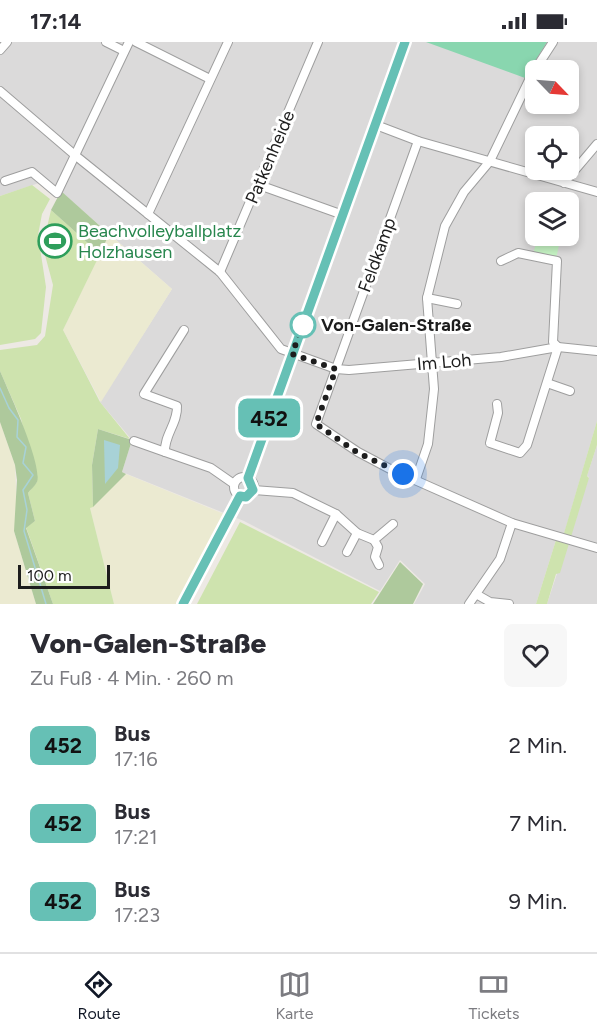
<!DOCTYPE html>
<html lang="de">
<head>
<meta charset="utf-8">
<style>
	:root { --surface:#fff; --page:#f7f7f7; --text:#2b2b33; --muted:#7c7c81; --line:#e1e1e2; --accent:#111827 }
	body { margin:0; font-family:Figtree,sans-serif; background:var(--page); color:var(--text); height:100vh; display:flex; flex-direction:column; font-size:22px; white-space:nowrap }
	* { box-sizing:border-box; margin:0 }
	p { font-size:20px; color:var(--muted) }
	.icon { flex:none; width:33px; height:33px; fill:none; stroke:currentColor; stroke-width:2; stroke-linecap:round; stroke-linejoin:round }
	.map { position:relative; height:562px; overflow:hidden }
	.details { display:flex; flex-direction:column; background:var(--surface); flex:1 }
	.details>* { flex:none }
	.badge { padding:0 12px; border-radius:9px; font-size:21px; line-height:39px }
	.needle { width:39px; rotate:115deg }
	.controls { position:absolute; left:525px; top:18px; display:grid; gap:12px }
	.controls a { display:grid; place-items:center; width:54px; height:54px; border-radius:9px; background:var(--surface); box-shadow:0 3px 9px #0003; font-size:30px }
	.scale { position:absolute; left:18px; bottom:15px; width:92px; box-sizing:border-box; padding-left:6px; border:3px solid #1d1d1d; border-top:0; font-size:16px; line-height:21px; white-space:nowrap; color:#1d1d1d; -webkit-text-stroke:4px #fff; paint-order:stroke }
	.you { position:absolute; width:30px; height:30px; margin:-15px; border:4px solid #fff; border-radius:50%; background:#1a73e8; box-shadow:0 0 0 9px #1a73e833 }
	.map>.badge { position:absolute; translate:-50% -50%; box-shadow:0 0 0 3px #fff }
	.round { display:grid; place-items:center; flex:none; width:63px; height:63px; border-radius:9px; background:var(--page) }
	.overview { display:flex; align-items:center; justify-content:space-between; height:102px; padding:0 30px }
	h1 { font-size:28px; font-weight:800; line-height:45px }
	ul { padding:0; list-style:none }
	li { display:flex; align-items:center; gap:18px; height:78px; padding:0 30px }
	li div { flex:1 }
	li b { display:block; font-size:22px }
	li em { font-style:normal }
	li .badge { min-width:66px; font-weight:700; text-align:center }
	.status { display:flex; justify-content:space-between; align-items:center; height:42px; padding:0 30px; background:var(--surface); direction:ltr }
	.status svg { height:16px; fill:currentColor }
	.menu { display:flex; justify-content:space-around; align-items:center; height:84px; border-top:2px solid var(--line); background:var(--surface); font-size:16px; color:var(--muted) }
	.menu a { display:grid; justify-items:center; gap:3px }
	.menu .current { color:var(--accent) }
	.map>svg:first-child { display:block }
	.residential { fill:#dbdada; fill-rule:evenodd }
	.farmland { fill:#ebead1 }
	.grass { fill:#cee3ae }
	.forest { fill:#aec99c }
	.park { fill:#c6f4c4 }
	.pitch { fill:#89d6af }
	.water { fill:#a8d2d7 }
	.lines { fill:none; stroke-linecap:round; stroke-linejoin:round }
	.stream { stroke:#a8d2d7; stroke-width:1.5 }
	.street-casing { stroke:#9e9e9e; stroke-width:10 }
	.street { stroke:#fff; stroke-width:8 }
	.line-casing { stroke:#fff; stroke-width:14 }
	.line { stroke:#66c0b5; stroke-width:9 }
	.walk { stroke:#1d1d1d; stroke-width:6; stroke-dasharray:0 10.8 }
	.stop-dot { fill:#fff; stroke:#66c0b5; stroke-width:3 }
	.labels { text-anchor:middle; dominant-baseline:central; stroke-width:6; stroke-linejoin:round; paint-order:stroke }
	.street-label { font-size:18px; fill:#1d1d1d; stroke:#fff }
	.leisure-label { font-size:18px; fill:#27864d; stroke:#fff; text-anchor:start }
	.stop-label { font-size:18px; font-weight:bold; fill:#1d1d1d; stroke:#fff; text-anchor:start }
</style>
</head>
<body>
<div class="status"><b>17:14</b><svg viewBox="0 0 49 12"><path d="M0 12V9h3v3zM5 12V6h3v6zM10 12V3h3v9zM15 12V0h3v12zM26 1h20v11H26zM47 4h2v5h-2z"/></svg></div>
<div class="map">
<svg width="597" height="562" viewBox="0 0 597 562">
	<rect width="100%" height="100%" fill="#ede9e4"/>
	<!-- residential -->
	<g class="residential">
		<path d="M0 0H597V379L562 499 556 498 536 562H414L425 542 400 518 380 549 244 479 122 430 132 398 100 360 172 247 48 138 0 154ZM536 28H568V62H536ZM536 94H568V128H536ZM536 160H568V194H536Z"/>
		<polygon points="597,403 597,562 547,562 589,435 587,434"/>
	</g>
	<!-- farmland -->
	<g class="farmland">
		<polygon points="109,192 172,247 101,360 63,288"/>
		<polygon points="0,380 15,423 17,475 14,489 36,562 0,562"/>
		<polygon points="126,432 224,472 176,562 114,562 90,466"/>
	</g>
	<!-- grass -->
	<g class="grass">
		<polygon points="32,143 50,157 42,172 38,193 46,245 41,291 35,297 0,303 0,154"/>
		<polygon points="51,168 100,212 63,288 100,360 130,397 98,387 92,423 93,465 90,466 114,562 53,562 26,485 35,479 28,451 37,440 21,377 0,329 0,308 37,303 45,294 53,243 45,213 45,194"/>
		<polygon points="597,379 597,403 587,434 589,436 560,531 556,532 547,562 536,562 556,498 562,498"/>
		<polygon points="240,480 379,550 371,562 197,562"/>
	</g>
	<!-- forest -->
	<g class="forest">
		<polygon points="61,149 109,192 100,212 51,168"/>
		<path d="M0 329C8 348 43 423 37 440 35 444 30 448 28 451L35 479 26 486 53 562H36L14 489 17 438 15 423 0 380Z"/>
		<polygon points="98,387 132,398 122,430 126,432 93,465 92,423"/>
		<polygon points="400,520 423,542 413,562 373,562"/>
	</g>
	<!-- park -->
	<polygon class="park" points="538,194 561,194 556,217 533,212"/>
	<!-- pitch -->
	<g class="pitch">
		<polygon points="426,0 547,0 525,36"/>
		<polygon points="55,189 63,194 55,209 46,204"/>
	</g>
	<!-- water -->
	<polygon class="water" points="104,398 120,403 118,426 105,442"/>
	<g class="lines">
		<!-- stream -->
		<polyline class="stream" points="0,346 9,366 18,378 17,395 26,405 23,421 33,433 23,448 27,468 24,489 46,562"/>
		<!-- street casing -->
		<g class="street-casing">
			<g id="street">
				<polyline points="106,0 124,9"/>
				<polyline points="136,0 210,37"/>
				<polyline points="0,8 7,0"/>
				<polyline points="0,49 76,114 220,230 281,307 336,327 349,328 501,315 558,305 597,309"/>
				<polyline points="376,83 418,99 597,150"/>
				<polyline points="418,99 316,382 358,410 390,427 512,481 597,506"/>
				<polyline points="5,139 32,130 57,151 129,0"/>
				<polyline points="564,141 597,102"/>
				<polyline points="259,143 343,173"/>
				<polyline points="148,172 228,0"/>
				<polyline points="220,230 318,0"/>
				<polyline points="427,256 457,262"/>
				<path d="M184 288 144 352 177 364C178 381 164 393 165 410L211 426 234 442"/>
				<polyline points="547,341 570,349"/>
				<polyline points="497,362 498,371 490,401 520,411 527,403 558,305 553,300 557,219 518,211 501,219"/>
				<polyline points="134,399 165,410"/>
				<circle cx="244" cy="445" r="10"/>
				<polyline points="248,436 405,0"/>
				<polyline points="416,437 428,402 434,347 427,256 445,184 464,150 490,119 531,34 553,0"/>
				<polyline points="253,448 293,451 336,472 357,491 374,498 393,482"/>
				<polyline points="374,498 378,505 375,515 379,523"/>
				<polyline points="322,500 336,472"/>
				<polyline points="347,510 357,491"/>
				<polyline points="476,552 490,560 509,562"/>
				<polyline points="183,562 240,454"/>
				<polyline points="469,562 500,517 512,481"/>
			</g>
		</g>
		<!-- street -->
		<use href="#street" class="street"/>
	</g>
	<g class="lines">
		<!-- line casing -->
		<g class="line-casing">
			<polyline id="line" points="183,562 240,454 246,455 253,448 248,436 405,0"/>
		</g>
		<!-- line -->
		<use href="#line" class="line"/>
		<!-- walk -->
		<polyline class="walk" points="303,283 292,312 336,327 316,382 358,411 403,432"/>
	</g>
	<!-- icons -->
	<defs>
		<g id="stadium-ring" transform="scale(1.725)"><circle r="9.5" fill="#fff" stroke="#2e9e5b" stroke-width="1.5"/><path d="M0-5a6.5 5 0 1 0 0 10a6.5 5 0 1 0 0-10ZM-3.5-1.8h7v3.6h-7Z" fill="#2e9e5b"/></g>
	</defs>
	<g fill-rule="evenodd">
		<use href="#stadium-ring" x="55" y="199"/>
	</g>
	<!-- markers -->
	<circle class="stop-dot" cx="303" cy="283" r="12"/>
	<g class="labels">
		<!-- street labels -->
		<g class="street-label">
			<text transform="translate(270 115) rotate(-67)">Patkenheide</text>
			<text transform="translate(377 213) rotate(-70)">Feldkamp</text>
			<text transform="translate(444 320) rotate(-5)">Im Loh</text>
		</g>
		<!-- leisure labels -->
		<g class="leisure-label">
			<text x="78" y="189">Beachvolleyballplatz<tspan x="78" dy="21">Holzhausen</tspan></text>
		</g>
		<!-- stop labels -->
		<g class="stop-label">
			<text x="321" y="283">Von-Galen-Straße</text>
		</g>
	</g>
</svg>
<div class="controls">
<a><svg class="needle" viewBox="-14 -14 28 28"><path d="M0-13l5 13h-10z" fill="#e53935"/><path d="M0 13l5-13h-10z" fill="#7c7c81"/></svg></a>
<a><svg class="icon" aria-label="locate" viewBox="0 0 24 24"><circle cx="12" cy="12" r="6"/><path d="M12 2v4M12 18v4M2 12h4M18 12h4"/></svg></a>
<a><svg class="icon" aria-label="layers" viewBox="0 0 24 24"><path d="M12 4l9 5-9 5-9-5zM3 14l9 5 9-5"/></svg></a>
</div>
<div class="scale">100 m</div>
<div class="you" style="left:403px;top:432px"></div>
<b class="badge" style="left:269px;top:376px;background:#66c0b5;color:#111">452</b>
</div>
<section class="details">
<div class="overview"><div><h1>Von-Galen-Straße</h1><p>Zu Fuß · 4 Min. · 260 m</p></div><a class="round"><svg class="icon" aria-label="heart" viewBox="0 0 24 24"><path d="M12 20l-8-8c-3-5 5-10 8-4 3-6 11-1 8 4z"/></svg></a></div>
<ul>
<li><span class="badge" style="background:#66c0b5;color:#111">452</span><div><b>Bus</b><p>17:16</p></div><em>2 Min.</em></li>
<li><span class="badge" style="background:#66c0b5;color:#111">452</span><div><b>Bus</b><p>17:21</p></div><em>7 Min.</em></li>
<li><span class="badge" style="background:#66c0b5;color:#111">452</span><div><b>Bus</b><p>17:23</p></div><em>9 Min.</em></li>
</ul>
</section>
<nav class="menu">
<a class="current"><svg class="icon" aria-label="directions" viewBox="0 0 24 24"><path d="M12 3l9 9-9 9-9-9zM9 14v-3h6M13 9l2 2-2 2"/></svg>Route</a>
<a><svg class="icon" aria-label="map" viewBox="0 0 24 24"><path d="M3 6l6-2 6 2 6-2v14l-6 2-6-2-6 2zM9 4v14M15 6v14"/></svg>Karte</a>
<a><svg class="icon" aria-label="tickets" viewBox="0 0 24 24"><path d="M3 7h18v10H3zM15 7v10"/></svg>Tickets</a>
</nav>
</body>
</html>
